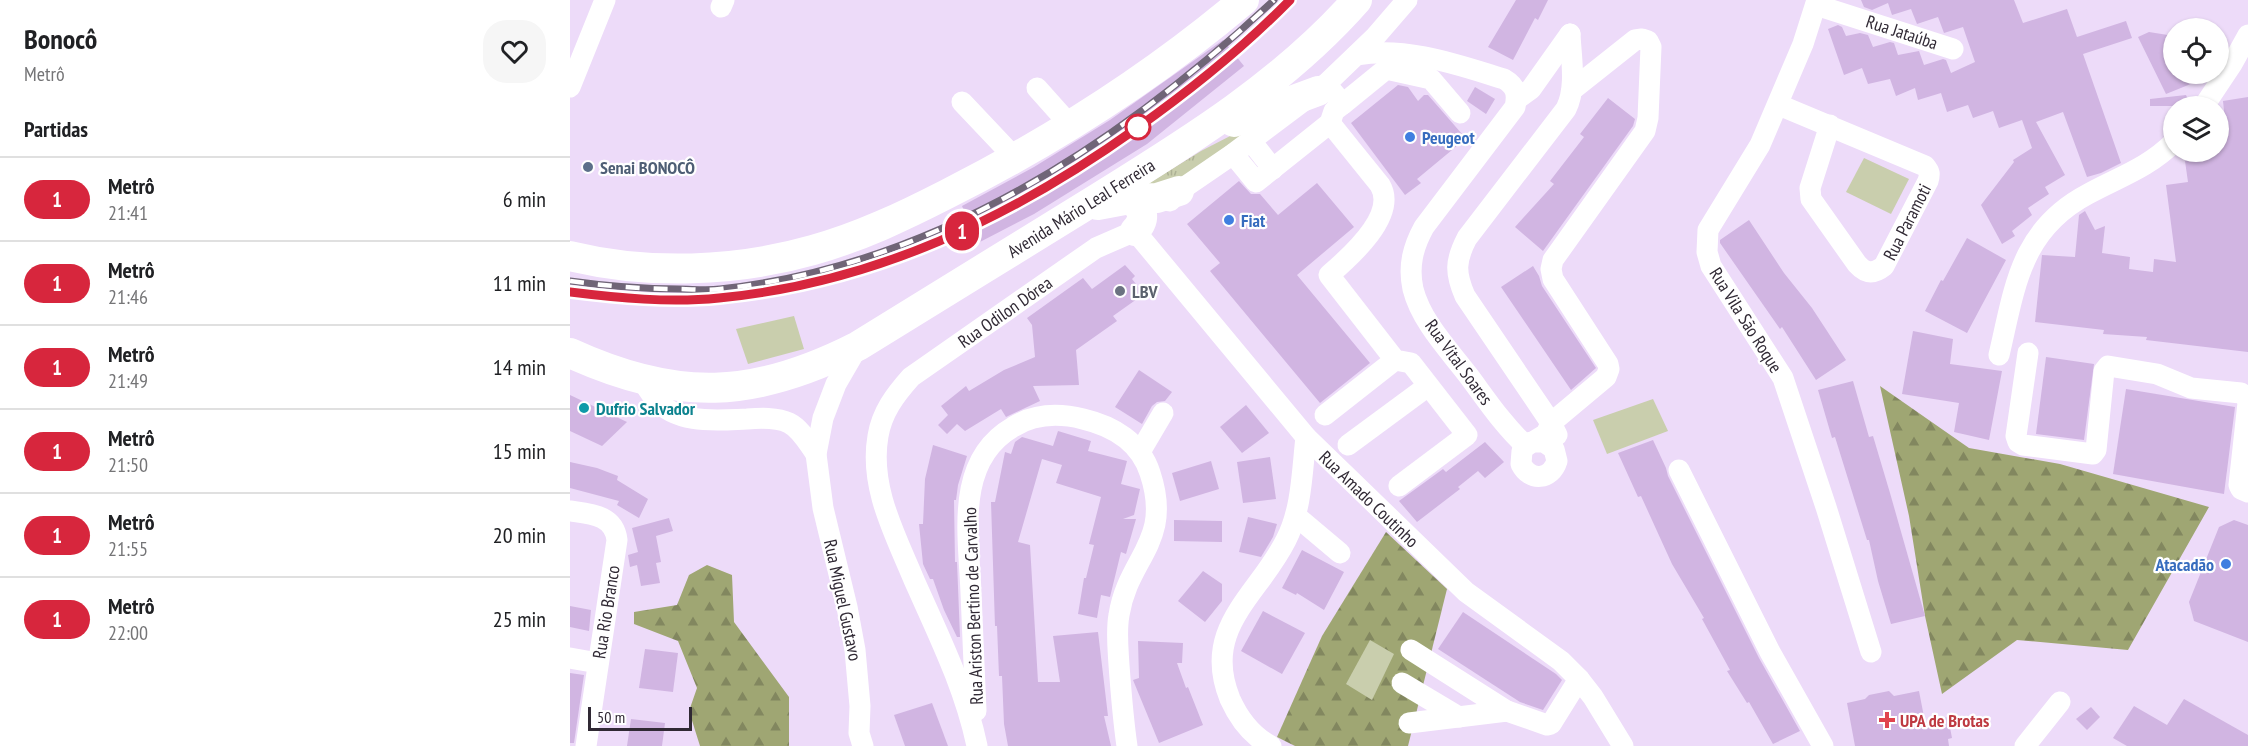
<!DOCTYPE html>
<html lang="pt">
<head>
<meta charset="utf-8">
<style>
	:root { --surface:#fff; --page:#f6f6f6; --text:#202124; --muted:#757577; --line:#e0e0e0 }
	body { margin:0; font-family:"PT Sans Narrow",sans-serif; background:var(--page); color:var(--text); height:100vh; display:flex; flex-direction:column; font-size:22px; white-space:nowrap }
	* { box-sizing:border-box; margin:0 }
	p { font-size:20px; color:var(--muted) }
	.icon { flex:none; width:33px; height:33px; fill:none; stroke:currentColor; stroke-width:2; stroke-linecap:round; stroke-linejoin:round }
	.map { position:relative; flex:1; overflow:hidden }
	.sheet { display:flex; flex-direction:column; background:var(--surface); width:570px }
	.sheet>* { flex:none }
	.badge { padding:0 12px; border-radius:20px; font-size:21px; line-height:39px }
	.controls { position:absolute; left:1593px; top:18px; display:grid; gap:12px }
	.controls a { display:grid; place-items:center; width:66px; height:66px; border-radius:50%; background:var(--surface); box-shadow:0 2px 4px #0004; font-size:30px }
	.scale { position:absolute; left:18px; bottom:15px; width:104px; box-sizing:border-box; padding-left:6px; border:3px solid #302934; border-top:0; font-size:16px; line-height:21px; white-space:nowrap; color:#302934; -webkit-text-stroke:4px #fff; paint-order:stroke }
	.map>.badge { position:absolute; translate:-50% -50%; box-shadow:0 0 0 3px #fff }
	h2 { padding:0 24px; font-size:22px; line-height:54px }
	.round { display:grid; place-items:center; flex:none; width:63px; height:63px; border-radius:24px; background:var(--page) }
	.headline { display:flex; align-items:center; justify-content:space-between; height:102px; padding:0 24px }
	h1 { font-size:28px; font-weight:700; line-height:45px }
	ul { padding:0; list-style:none }
	li { display:flex; align-items:center; gap:18px; height:84px; padding:0 24px; border-top:2px solid var(--line) }
	li div { flex:1 }
	li b { display:block; font-size:22px }
	li em { font-style:normal }
	li .badge { min-width:66px; font-weight:700; text-align:center }
	main { display:flex; flex:1; min-height:0 }
	.map>svg:first-child { display:block }
	.grass { fill:url(#grass-tufts) }
	.forest { fill:url(#forest-firs) }
	.pitch { fill:#c9cead }
	.building { fill:#d1b5e2 }
	.lines { fill:none; stroke-linecap:round; stroke-linejoin:round }
	.minor { stroke:#fff; stroke-width:21 }
	.highway { stroke:#fff; stroke-width:30 }
	.rail-casing { stroke:#706577; stroke-width:7 }
	.rail { stroke:#fff; stroke-width:4.5; stroke-dasharray:14; stroke-linecap:butt }
	.line-casing { stroke:#fff; stroke-width:14 }
	.line { stroke:#d7263d; stroke-width:9 }
	.stop-dot { fill:#fff; stroke:#d7263d; stroke-width:3 }
	.shop-dot { fill:#3f7fe0; stroke:#fff; stroke-width:2 }
	.service-dot { fill:#5c6f8a; stroke:#fff; stroke-width:2 }
	.worship-dot { fill:#6b7280; stroke:#fff; stroke-width:2 }
	.culture-dot { fill:#0f9aa8; stroke:#fff; stroke-width:2 }
	.health-dot { fill:#e0444e; stroke:#fff; stroke-width:2 }
	.labels { text-anchor:middle; dominant-baseline:central; stroke-width:4.5; stroke-linejoin:round; paint-order:stroke }
	.street-label { font-size:18px; fill:#302934; stroke:#fff }
	.shop-label { font-size:18px; font-weight:bold; fill:#366cbe; stroke:#fff; text-anchor:start }
	.service-label { font-size:18px; font-weight:bold; fill:#4e5e75; stroke:#fff; text-anchor:start }
	.worship-label { font-size:18px; font-weight:bold; fill:#5b616d; stroke:#fff; text-anchor:start }
	.culture-label { font-size:18px; font-weight:bold; fill:#0d838f; stroke:#fff; text-anchor:start }
	.health-label { font-size:18px; font-weight:bold; fill:#be3a42; stroke:#fff; text-anchor:start }
</style>
</head>
<body>
<main>
<section class="sheet">
<div class="headline"><div><h1>Bonocô</h1><p>Metrô</p></div><a class="round"><svg class="icon" aria-label="heart" viewBox="0 0 24 24"><path d="M12 20l-8-8c-3-5 5-10 8-4 3-6 11-1 8 4z"/></svg></a></div>
<h2>Partidas</h2>
<ul>
<li><span class="badge" style="background:#d7263d;color:#fff">1</span><div><b>Metrô</b><p>21:41</p></div><em>6 min</em></li>
<li><span class="badge" style="background:#d7263d;color:#fff">1</span><div><b>Metrô</b><p>21:46</p></div><em>11 min</em></li>
<li><span class="badge" style="background:#d7263d;color:#fff">1</span><div><b>Metrô</b><p>21:49</p></div><em>14 min</em></li>
<li><span class="badge" style="background:#d7263d;color:#fff">1</span><div><b>Metrô</b><p>21:50</p></div><em>15 min</em></li>
<li><span class="badge" style="background:#d7263d;color:#fff">1</span><div><b>Metrô</b><p>21:55</p></div><em>20 min</em></li>
<li><span class="badge" style="background:#d7263d;color:#fff">1</span><div><b>Metrô</b><p>22:00</p></div><em>25 min</em></li>
</ul>
</section>
<div class="map">
<svg width="1678" height="746" viewBox="0 0 1678 746">
	<defs>
		<pattern id="grass-tufts" width="24" height="20" patternUnits="userSpaceOnUse" patternTransform="scale(1.5)"><rect width="24" height="20" fill="#c9cead"/><path d="M3 7l-1-3M5 7V3M7 7l1-3M15 17l-1-3M17 17v-4M19 17l1-3" fill="none" stroke="#adb195"/></pattern>
		<pattern id="forest-firs" width="22" height="20" patternUnits="userSpaceOnUse" patternTransform="scale(1.5)"><rect width="22" height="20" fill="#9fa673"/><path d="M5 1l3.5 6h-7zM16 11l3.5 6h-7z" fill="#82875f"/></pattern>
	</defs>
	<rect width="100%" height="100%" fill="#eddbf9"/>
	<!-- grass -->
	<polygon class="grass" points="699,116 626,172 563,193 631,151"/>
	<!-- forest -->
	<g class="forest">
		<polygon points="1310,386 1399,448 1490,464 1639,507 1558,650 1447,640 1372,694 1355,616 1339,516"/>
		<polygon points="816,532 877,589 838,746 725,746 707,737 752,636"/>
		<polygon points="137,565 162,575 164,622 219,697 219,746 130,746 119,711 127,688 108,641 64,624 64,612 107,605 119,575"/>
	</g>
	<!-- pitch -->
	<g class="pitch">
		<polygon points="1294,158 1339,179 1321,214 1276,192"/>
		<polygon points="224,316 234,349 178,364 166,329"/>
		<polygon points="1083,399 1098,431 1037,454 1023,420"/>
		<polygon points="800,640 824,654 802,700 776,684"/>
	</g>
	<!-- building -->
	<g class="building">
		<polygon points="946,0 978,0 968,20 965,18 943,60 918,47"/>
		<polygon points="1291,0 1444,0 1453,23 1497,9 1507,37 1556,21 1562,38 1513,54 1551,163 1531,173 1517,177 1493,112 1466,122 1495,175 1475,187 1479,194 1458,208 1462,215 1442,231 1445,236 1432,244 1411,205 1444,162 1443,160 1462,148 1452,120 1429,128 1423,111 1403,118 1398,105 1377,112 1371,93 1348,100 1345,88 1326,96 1320,79 1298,84 1292,68 1274,75 1258,29 1268,25 1272,27 1276,36 1290,33 1298,35 1303,47 1320,42 1324,43 1328,55 1349,51 1354,65 1373,59 1376,60 1381,73 1405,62 1393,27 1374,33 1368,17 1347,24 1341,9 1322,15 1318,3 1302,10 1294,7"/>
		<polygon points="1579,32 1604,36 1604,74 1640,74 1638,77 1596,94 1568,37"/>
		<polygon points="653,40 674,66 577,144 464,214 408,243 392,206 464,167 540,120"/>
		<polygon points="828,85 838,87 848,101 854,95 858,95 892,134 884,140 888,145 847,179 851,183 835,195 781,123"/>
		<polygon points="905,87 925,99 916,114 897,101"/>
		<polygon points="1616,95 1621,106 1580,106 1580,99"/>
		<polygon points="1678,97 1678,352 1576,340 1577,337 1533,334 1534,330 1465,322 1472,255 1505,257 1509,215 1515,211 1525,230 1535,226 1532,253 1560,257 1559,269 1583,272 1584,259 1606,262 1596,185 1618,182 1615,161 1637,157 1636,152 1648,152 1648,140 1657,139 1653,101"/>
		<polygon points="1038,98 1065,119 1063,126 973,251 945,227 984,184 980,181 1014,137 1010,134"/>
		<polygon points="669,181 681,194 690,194 708,215 747,183 784,227 727,275 800,363 750,403 640,271 650,263 617,224"/>
		<polygon points="1179,220 1214,273 1242,308 1276,360 1246,380 1212,327 1210,329 1150,243 1150,240"/>
		<polygon points="1397,238 1436,260 1397,333 1355,311 1371,280 1373,281"/>
		<polygon points="555,265 565,276 562,279 574,294 543,316 547,321 506,350 509,385 463,386 470,401 436,417 431,409 395,431 387,424 377,434 368,425 378,415 371,406 396,386 399,391 434,370 465,357 462,325 457,318 513,278 522,289"/>
		<polygon points="963,266 969,276 972,286 1026,368 1001,390 931,287"/>
		<polygon points="1343,331 1383,339 1380,364 1432,371 1419,440 1384,432 1389,403 1332,394"/>
		<polygon points="1476,357 1524,364 1514,440 1466,434"/>
		<polygon points="569,370 602,392 595,401 587,402 582,406 572,424 545,407"/>
		<polygon points="1283,381 1299,437 1303,436 1320,493 1355,616 1321,624 1308,581 1299,540 1297,540 1265,437 1262,438 1248,390"/>
		<polygon points="1556,389 1665,407 1654,494 1543,474"/>
		<polygon points="0,395 57,422 32,446 0,431"/>
		<polygon points="676,405 699,433 672,453 650,427"/>
		<polygon points="488,431 521,441 518,451 557,461 551,484 570,489 564,515 553,519 566,519 556,554 551,552 540,597 531,595 527,618 508,614 514,578 516,578 524,545 519,544 531,497 486,483 492,465 472,459 448,542 460,545 468,682 490,682 483,636 528,632 538,716 534,716 541,746 438,746 434,724 432,676 429,676 427,626 425,626 421,502 425,502 435,452 441,454 445,442 452,437 483,446"/>
		<polygon points="1083,440 1096,468 1098,476 1189,658 1230,731 1203,744 1179,702 1177,703 1157,671 1160,670 1132,619 1134,618 1102,564 1071,496 1068,497 1048,453"/>
		<polygon points="915,442 934,462 915,478 908,471 888,487 890,489 847,522 829,501 873,469 876,472"/>
		<polygon points="363,445 397,456 388,485 386,500 384,500 385,562 387,562 390,637 387,637 374,610 363,579 360,579 353,564 349,524 353,524 355,479"/>
		<polygon points="700,457 706,499 673,503 667,462"/>
		<polygon points="641,461 649,489 610,501 602,473"/>
		<polygon points="0,462 27,468 48,476 47,480 78,499 69,518 47,505 49,501 0,488"/>
		<polygon points="678,517 707,524 703,537 691,557 669,552"/>
		<polygon points="99,518 103,531 86,536 91,562 86,563 90,583 71,586 67,565 60,567 58,555 68,552 62,528"/>
		<polygon points="604,520 652,521 652,542 604,541"/>
		<polygon points="1664,520 1678,525 1678,642 1624,621 1619,602 1649,527"/>
		<polygon points="732,550 774,572 754,610 727,593 726,595 712,588"/>
		<polygon points="633,571 652,584 652,601 635,622 608,601"/>
		<polygon points="0,606 21,610 19,631 0,627"/>
		<polygon points="693,611 735,633 712,674 671,651"/>
		<polygon points="893,612 986,674 992,680 973,710 950,702 868,649"/>
		<polygon points="568,641 613,643 612,663 607,663 616,688 618,687 633,725 589,743 563,680 569,678"/>
		<polygon points="75,649 108,653 103,692 69,688"/>
		<polygon points="0,673 14,675 4,743 0,743"/>
		<polygon points="1319,691 1324,696 1349,691 1355,722 1378,717 1382,738 1378,739 1379,746 1285,746 1277,703 1295,699 1299,695"/>
		<polygon points="1614,699 1678,735 1678,746 1557,746 1543,738 1564,706 1597,725"/>
		<polygon points="362,703 378,746 335,746 324,715"/>
		<polygon points="1521,707 1530,717 1517,730 1506,719"/>
		<polygon points="61,719 95,723 92,746 57,746"/>
	</g>
	<g class="lines">
		<!-- minor -->
		<g class="minor">
			<polyline points="1247,0 1233,44 1190,145 1138,230 1137,252 1141,266 1213,378 1256,507 1301,652"/>
			<polyline points="1246,5 1383,49"/>
			<polyline points="151,7 154,0"/>
			<path d="M787 55C836 46 888 65 934 79 946 86 948 94 945 107L854 227C843 247 838 266 843 289 851 321 878 349 898 375 916 399 933 425 956 446"/>
			<polyline points="0,87 35,0"/>
			<polyline points="467,88 500,125"/>
			<polyline points="947,99 961,89 1000,34"/>
			<polyline points="392,102 445,158"/>
			<polyline points="773,104 816,69 861,79 890,113"/>
			<path d="M1209 105 1355 166C1360 172 1360 174 1358 181L1314 266C1304 274 1296 274 1287 264L1241 199 1240 188 1260 125"/>
			<polyline points="1634,106 1662,64 1678,35"/>
			<path d="M760 123 810 185C828 215 780 257 759 275L825 360 841 363 897 435 829 486"/>
			<polyline points="681,141 703,169"/>
			<polyline points="663,154 686,182 760,123 764,111 773,104 756,84"/>
			<polyline points="600,201 609,191 663,154 756,84 805,37 837,0"/>
			<polyline points="565,231 736,437 896,592 991,661 1009,679 1023,697 1053,746"/>
			<polyline points="288,346 266,384 253,418 246,454 253,508 277,607 285,650 290,706 289,733 293,746"/>
			<polyline points="1458,353 1446,436 1448,442 1453,445 1523,454 1526,450 1534,371 1538,366 1587,374 1621,388 1671,393 1676,397 1678,403 1669,485 1671,489 1678,492"/>
			<path d="M1429 355C1445 287 1450 230 1518 194 1549 177 1578 168 1604 142"/>
			<path d="M72 380C76 386 80 393 85 399 108 425 147 420 177 419 190 418 207 417 219 423 231 429 238 443 246 454"/>
			<polyline points="755,415 825,360"/>
			<path d="M987 435 981 423 895 296C885 273 885 261 897 238L996 109C1007 87 1001 58 1000 34"/>
			<path d="M961 442H974L984 449 987 461C981 480 960 482 951 464L952 451 956 446 976 434 981 423 1036 377 1039 369 1038 364 983 279 981 269 983 260 1075 131 1078 118 1081 47 1078 41 1072 39 1065 40 1002 90"/>
			<polyline points="778,445 858,386"/>
			<polyline points="570,452 593,413"/>
			<polyline points="1109,470 1200,652 1253,746"/>
			<path d="M0 511C21 514 44 515 47 540L16 746"/>
			<polyline points="726,516 770,553"/>
			<polyline points="841,650 937,711 977,725 981,724 1009,679"/>
			<polyline points="0,658 28,663"/>
			<polyline points="832,683 889,717"/>
			<path d="M406 711C404 672 403 632 401 593 399 536 384 461 443 427 464 414 489 413 513 419 543 426 570 442 580 473 603 542 558 557 549 615 546 631 548 648 549 665 551 692 553 719 557 746"/>
			<polyline points="839,723 937,711"/>
			<path d="M407 746C395 688 368 634 344 580 325 534 299 487 308 436 312 412 325 395 341 377L526 248 565 231 574 224"/>
			<path d="M701 746C682 736 669 719 660 699 631 628 688 596 716 540 732 509 732 471 736 437"/>
			<polyline points="1455,746 1490,702"/>
		</g>
		<!-- highway -->
		<g class="highway">
			<polyline points="664,122 748,91"/>
			<path d="M560 199C573 208 577 218 565 231"/>
			<polyline points="528,205 560,199 587,198 609,191"/>
			<path d="M0 256C78 275 166 272 243 250 290 237 334 216 377 194 482 141 584 76 674 0"/>
			<path d="M0 353C107 402 184 399 288 346 368 296 448 248 528 198 620 141 715 82 787 0"/>
		</g>
		<!-- rail casing -->
		<g class="rail-casing">
			<g id="rail">
				<path d="M0 281C36 286 72 289 109 289 122 289 136 291 150 289 364 266 550 144 704 0"/>
				<path d="M0 292C49 298 100 303 149 298 306 283 440 218 567 128 622 89 673 47 720 0"/>
			</g>
		</g>
		<!-- rail -->
		<use href="#rail" class="rail"/>
	</g>
	<g class="lines">
		<!-- line casing -->
		<g class="line-casing">
			<path id="line" d="M0 292C48 298 100 303 149 298 305 283 441 218 567 128 622 89 673 48 720 0"/>
		</g>
		<!-- line -->
		<use href="#line" class="line"/>
	</g>
	<!-- markers -->
	<circle class="stop-dot" cx="568" cy="127" r="12"/>
	<g class="shop-dot">
		<circle cx="840" cy="137" r="6"/>
		<circle cx="659" cy="220" r="6"/>
		<circle cx="1656" cy="564" r="6"/>
	</g>
	<circle class="service-dot" cx="18" cy="167" r="6"/>
	<circle class="worship-dot" cx="550" cy="291" r="6"/>
	<circle class="culture-dot" cx="14" cy="408" r="6"/>
	<path class="health-dot" d="M1314 711h6v6h6v6h-6v6h-6v-6h-6v-6h6z"/>
	<g class="labels">
		<!-- street labels -->
		<g class="street-label">
			<text transform="translate(1332 32) rotate(18)">Rua Jataúba</text>
			<text transform="translate(511 208) rotate(-32)">Avenida Mário Leal Ferreira</text>
			<text transform="translate(1337 222) rotate(-63)">Rua Paramoti</text>
			<text transform="translate(435 312) rotate(-35)">Rua Odilon Dórea</text>
			<text transform="translate(1176 320) rotate(58)">Rua Vila São Roque</text>
			<text transform="translate(889 362) rotate(54)">Rua Vital Soares</text>
			<text transform="translate(799 499) rotate(44)">Rua Amado Coutinho</text>
			<text transform="translate(273 600) rotate(78)">Rua Miguel Gustavo</text>
			<text transform="translate(403 606) rotate(-92)">Rua Ariston Bertino de Carvalho</text>
			<text transform="translate(36 612) rotate(-81)">Rua Rio Branco</text>
		</g>
		<!-- shop labels -->
		<g class="shop-label">
			<text x="852" y="137">Peugeot</text>
			<text x="671" y="220">Fiat</text>
			<text x="1644" y="564" text-anchor="end">Atacadão</text>
		</g>
		<!-- service labels -->
		<g class="service-label">
			<text x="30" y="167">Senai BONOCÔ</text>
		</g>
		<!-- worship labels -->
		<g class="worship-label">
			<text x="562" y="291">LBV</text>
		</g>
		<!-- culture labels -->
		<g class="culture-label">
			<text x="26" y="408">Dufrio Salvador</text>
		</g>
		<!-- health labels -->
		<g class="health-label">
			<text x="1330" y="720">UPA de Brotas</text>
		</g>
	</g>
</svg>
<div class="controls">
<a><svg class="icon" aria-label="locate" viewBox="0 0 24 24"><circle cx="12" cy="12" r="6"/><path d="M12 2v4M12 18v4M2 12h4M18 12h4"/></svg></a>
<a><svg class="icon" aria-label="layers" viewBox="0 0 24 24"><path d="M12 4l9 5-9 5-9-5zM3 14l9 5 9-5"/></svg></a>
</div>
<div class="scale">50 m</div>
<b class="badge" style="left:392px;top:231px;background:#d7263d;color:#fff">1</b>
</div>
</main>
</body>
</html>
